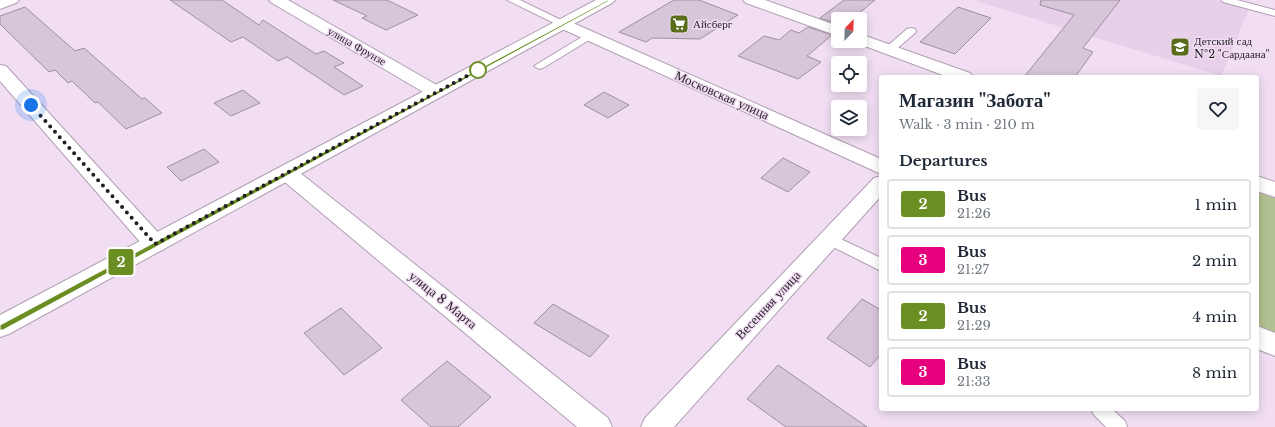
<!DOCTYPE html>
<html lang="en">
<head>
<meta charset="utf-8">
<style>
	:root { --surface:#fff; --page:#f6f6f7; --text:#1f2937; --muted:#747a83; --line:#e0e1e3 }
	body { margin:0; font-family:"Libre Baskerville",serif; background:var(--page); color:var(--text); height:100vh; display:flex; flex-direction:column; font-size:15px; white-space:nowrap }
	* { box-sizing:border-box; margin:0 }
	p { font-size:13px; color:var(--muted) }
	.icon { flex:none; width:22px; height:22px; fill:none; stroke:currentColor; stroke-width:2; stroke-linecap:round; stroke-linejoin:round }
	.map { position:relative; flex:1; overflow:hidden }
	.side { position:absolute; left:879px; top:75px; width:380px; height:336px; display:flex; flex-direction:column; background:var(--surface); border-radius:4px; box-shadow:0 2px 10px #0003 }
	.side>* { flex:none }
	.badge { padding:0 8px; border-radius:3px; font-size:14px; line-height:26px }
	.needle { width:26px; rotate:23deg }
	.fabs { position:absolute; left:831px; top:12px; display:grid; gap:8px }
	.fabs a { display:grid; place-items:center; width:36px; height:36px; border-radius:4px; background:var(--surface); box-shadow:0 2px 10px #0003; font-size:20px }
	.you { position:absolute; width:20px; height:20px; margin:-10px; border:3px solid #fff; border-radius:50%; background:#1a73e8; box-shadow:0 0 0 6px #1a73e833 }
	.map>.badge { position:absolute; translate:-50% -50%; box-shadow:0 0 0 2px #fff }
	h2 { padding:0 20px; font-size:15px; line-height:36px }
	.round { display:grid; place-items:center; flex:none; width:42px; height:42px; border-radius:4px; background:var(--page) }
	.summary { display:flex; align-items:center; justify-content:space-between; height:68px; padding:0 20px }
	h1 { font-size:19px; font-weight:700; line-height:30px }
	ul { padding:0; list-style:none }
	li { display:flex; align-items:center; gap:12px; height:50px; margin:0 8px 6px; padding:0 12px; border:2px solid var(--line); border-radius:4px }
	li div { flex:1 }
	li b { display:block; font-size:15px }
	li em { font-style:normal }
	li .badge { min-width:44px; font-weight:700; text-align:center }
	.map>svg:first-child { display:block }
	.built { fill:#e8d0eb }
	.green { fill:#b2c191 }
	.building { fill:#d7c5d9; stroke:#9f8ea1 }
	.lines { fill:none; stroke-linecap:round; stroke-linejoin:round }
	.lane-casing { stroke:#b09eb2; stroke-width:2 }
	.street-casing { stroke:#b09eb2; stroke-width:2 }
	.secondary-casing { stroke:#b09eb2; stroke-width:2 }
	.lane { fill:#fff; fill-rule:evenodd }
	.street { fill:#fff; fill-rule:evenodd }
	.secondary { fill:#fff; fill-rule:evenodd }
	.line { fill:#6b8e23; stroke:#fff }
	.walk { stroke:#231d24; stroke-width:4; stroke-dasharray:0 7.2 }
	.stop-dot { fill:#fff; stroke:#6b8e23; stroke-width:2 }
	.labels { text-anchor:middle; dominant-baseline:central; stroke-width:3; stroke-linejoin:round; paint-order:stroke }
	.far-poi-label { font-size:11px; fill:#231d24; stroke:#f1def3; text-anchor:start }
	.far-street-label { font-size:11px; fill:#231d24; stroke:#f1def3 }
	.street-label { font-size:13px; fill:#231d24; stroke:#f1def3 }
</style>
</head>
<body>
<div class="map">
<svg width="1275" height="427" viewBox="0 0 1275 427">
	<rect width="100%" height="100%" fill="#f1def3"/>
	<!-- built -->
	<polygon class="built" points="973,0 1216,0 1249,9 1221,76"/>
	<!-- green -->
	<polygon class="green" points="1257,192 1275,198 1275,339 1257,331"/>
	<!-- building -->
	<g class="building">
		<polygon points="170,0 222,0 259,25 263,20 316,54 324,51 344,63 334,67 363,86 344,95 287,57 278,61 243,37 231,42"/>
		<polygon points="333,0 387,0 418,15 386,30 362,18 367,16"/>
		<polygon points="674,0 699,0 738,15 700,39 652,38 646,42 619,32"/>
		<polygon points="844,0 875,0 852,19 838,19 838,24 820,18"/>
		<polygon points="1041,0 1120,0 1083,48 1093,52 1075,77 1024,77 1074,15 1040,5"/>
		<polygon points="25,7 75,51 84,48 142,99 145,98 162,113 126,129 98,102 95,103 72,81 68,83 55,70 49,72 0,24 0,16"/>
		<polygon points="958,7 991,18 955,54 920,42"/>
		<polygon points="808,27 832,35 807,56 821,62 798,79 738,56 764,36 779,40 791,30 799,33"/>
		<polygon points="243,90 260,103 231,116 214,103"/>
		<polygon points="604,92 629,105 608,118 584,105"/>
		<polygon points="204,149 219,162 181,181 167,167"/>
		<polygon points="783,158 810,172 788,192 761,178"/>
		<polygon points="862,299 881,310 881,354 870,367 827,338"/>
		<polygon points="553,304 609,336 590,357 534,323"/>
		<polygon points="341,308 382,348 344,375 304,333"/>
		<polygon points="447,361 491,397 458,427 431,427 401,400"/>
		<polygon points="778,365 867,427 786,427 747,399"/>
	</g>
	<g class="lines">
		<!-- lane casing -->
		<g class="lane-casing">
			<g id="lane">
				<polygon points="507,0 520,0 569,24 564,27 560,26"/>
				<polygon points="1221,0 1237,0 1275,10 1275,16 1223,2"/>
				<polygon points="911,28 915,29 916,31 915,33 893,52 885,52 884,50 885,48 907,29"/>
				<polygon points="590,32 594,33 595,35 594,37 543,68 539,69 534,66"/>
				<polygon points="830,234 881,258 881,271 825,243 823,239 825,235"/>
				<polygon points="1091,409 1112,409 1125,421 1127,427 1106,427 1094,415"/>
			</g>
		</g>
		<!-- street casing -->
		<g class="street-casing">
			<g id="street">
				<polygon points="0,0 19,0 16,3 0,9"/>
				<polygon points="269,0 288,0 442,88 445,92 442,96 436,97 430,96 272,3"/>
				<polygon points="743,0 765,0 838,26 838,36 746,3"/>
				<polygon points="564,19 881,159 881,174 558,27 556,24 558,21"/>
				<polygon points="860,34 970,73 973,77 948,77 854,42 853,41 860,41"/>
				<polygon points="0,65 6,66 163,238 166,244 163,250 155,252 147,250 0,81"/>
				<polygon points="287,166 294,168 608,418 612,427 577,427 280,178 277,173 280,168"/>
				<polygon points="881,176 881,196 674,427 641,427 645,418 874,178"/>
				<polygon points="1257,176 1275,182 1275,197 1257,191"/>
				<polygon points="1257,326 1275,333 1275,356 1257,349"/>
			</g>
		</g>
		<!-- secondary casing -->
		<g class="secondary-casing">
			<polygon id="secondary" points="596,0 615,0 612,3 9,334 0,337 0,315"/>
		</g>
		<!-- lane -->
		<use href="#lane" class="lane"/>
		<!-- street -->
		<use href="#street" class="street"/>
		<!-- secondary -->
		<use href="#secondary" class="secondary"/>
	</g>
	<!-- line -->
	<polygon class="line" points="608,0 609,1 3,330 0,330 0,325"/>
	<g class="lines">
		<!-- walk -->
		<polyline class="walk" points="31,105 155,244 478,70"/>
	</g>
	<!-- icons -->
	<defs>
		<g id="supermarket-square" transform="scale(1)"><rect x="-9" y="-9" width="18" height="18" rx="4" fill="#596c19" stroke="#f1def3"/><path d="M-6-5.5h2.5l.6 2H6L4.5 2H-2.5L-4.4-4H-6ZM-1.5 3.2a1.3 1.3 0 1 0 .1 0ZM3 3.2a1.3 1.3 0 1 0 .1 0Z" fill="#fff"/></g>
		<g id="school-square" transform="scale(1)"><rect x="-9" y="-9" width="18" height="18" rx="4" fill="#596c19" stroke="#f1def3"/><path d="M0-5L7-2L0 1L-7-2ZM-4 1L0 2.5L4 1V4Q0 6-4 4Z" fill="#fff"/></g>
	</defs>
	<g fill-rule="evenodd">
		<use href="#supermarket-square" x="679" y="24"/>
		<use href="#school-square" x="1180" y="47"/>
	</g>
	<!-- markers -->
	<circle class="stop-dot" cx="478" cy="70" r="8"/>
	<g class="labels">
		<!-- far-poi labels -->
		<g class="far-poi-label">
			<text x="693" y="24">Айсберг</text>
			<text x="1194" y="41">Детский сад<tspan x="1194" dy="13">№2 "Сардаана"</tspan></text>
		</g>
		<!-- far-street labels -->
		<g class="far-street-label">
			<text transform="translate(357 46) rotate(30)">улица Фрунзе</text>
		</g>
		<!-- street labels -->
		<g class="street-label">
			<text transform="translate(722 95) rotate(24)">Московская улица</text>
			<text transform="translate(443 300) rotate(39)">улица 8 Марта</text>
			<text transform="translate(768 305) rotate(-47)">Весенняя улица</text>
		</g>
	</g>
</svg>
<div class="fabs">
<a><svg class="needle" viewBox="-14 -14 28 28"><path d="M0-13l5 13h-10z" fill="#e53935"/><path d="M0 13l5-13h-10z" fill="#747a83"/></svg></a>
<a><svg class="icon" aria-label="locate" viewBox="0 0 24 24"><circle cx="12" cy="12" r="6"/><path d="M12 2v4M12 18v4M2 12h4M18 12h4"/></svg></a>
<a><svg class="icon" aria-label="layers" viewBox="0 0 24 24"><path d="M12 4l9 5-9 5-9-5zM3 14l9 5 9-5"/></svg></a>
</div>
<div class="you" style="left:31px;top:105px"></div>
<b class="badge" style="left:121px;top:262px;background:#6b8e23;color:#fff">2</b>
<section class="side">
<div class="summary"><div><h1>Магазин &quot;Забота&quot;</h1><p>Walk · 3 min · 210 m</p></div><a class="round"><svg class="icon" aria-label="heart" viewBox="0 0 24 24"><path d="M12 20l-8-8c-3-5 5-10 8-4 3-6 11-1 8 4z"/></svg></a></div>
<h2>Departures</h2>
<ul>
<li><span class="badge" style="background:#6b8e23;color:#fff">2</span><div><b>Bus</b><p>21:26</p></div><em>1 min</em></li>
<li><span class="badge" style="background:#e6007e;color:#fff">3</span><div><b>Bus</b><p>21:27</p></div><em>2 min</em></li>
<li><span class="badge" style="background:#6b8e23;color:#fff">2</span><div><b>Bus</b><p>21:29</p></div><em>4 min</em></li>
<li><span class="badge" style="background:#e6007e;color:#fff">3</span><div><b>Bus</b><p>21:33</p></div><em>8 min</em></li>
</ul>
</section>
</div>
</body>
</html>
